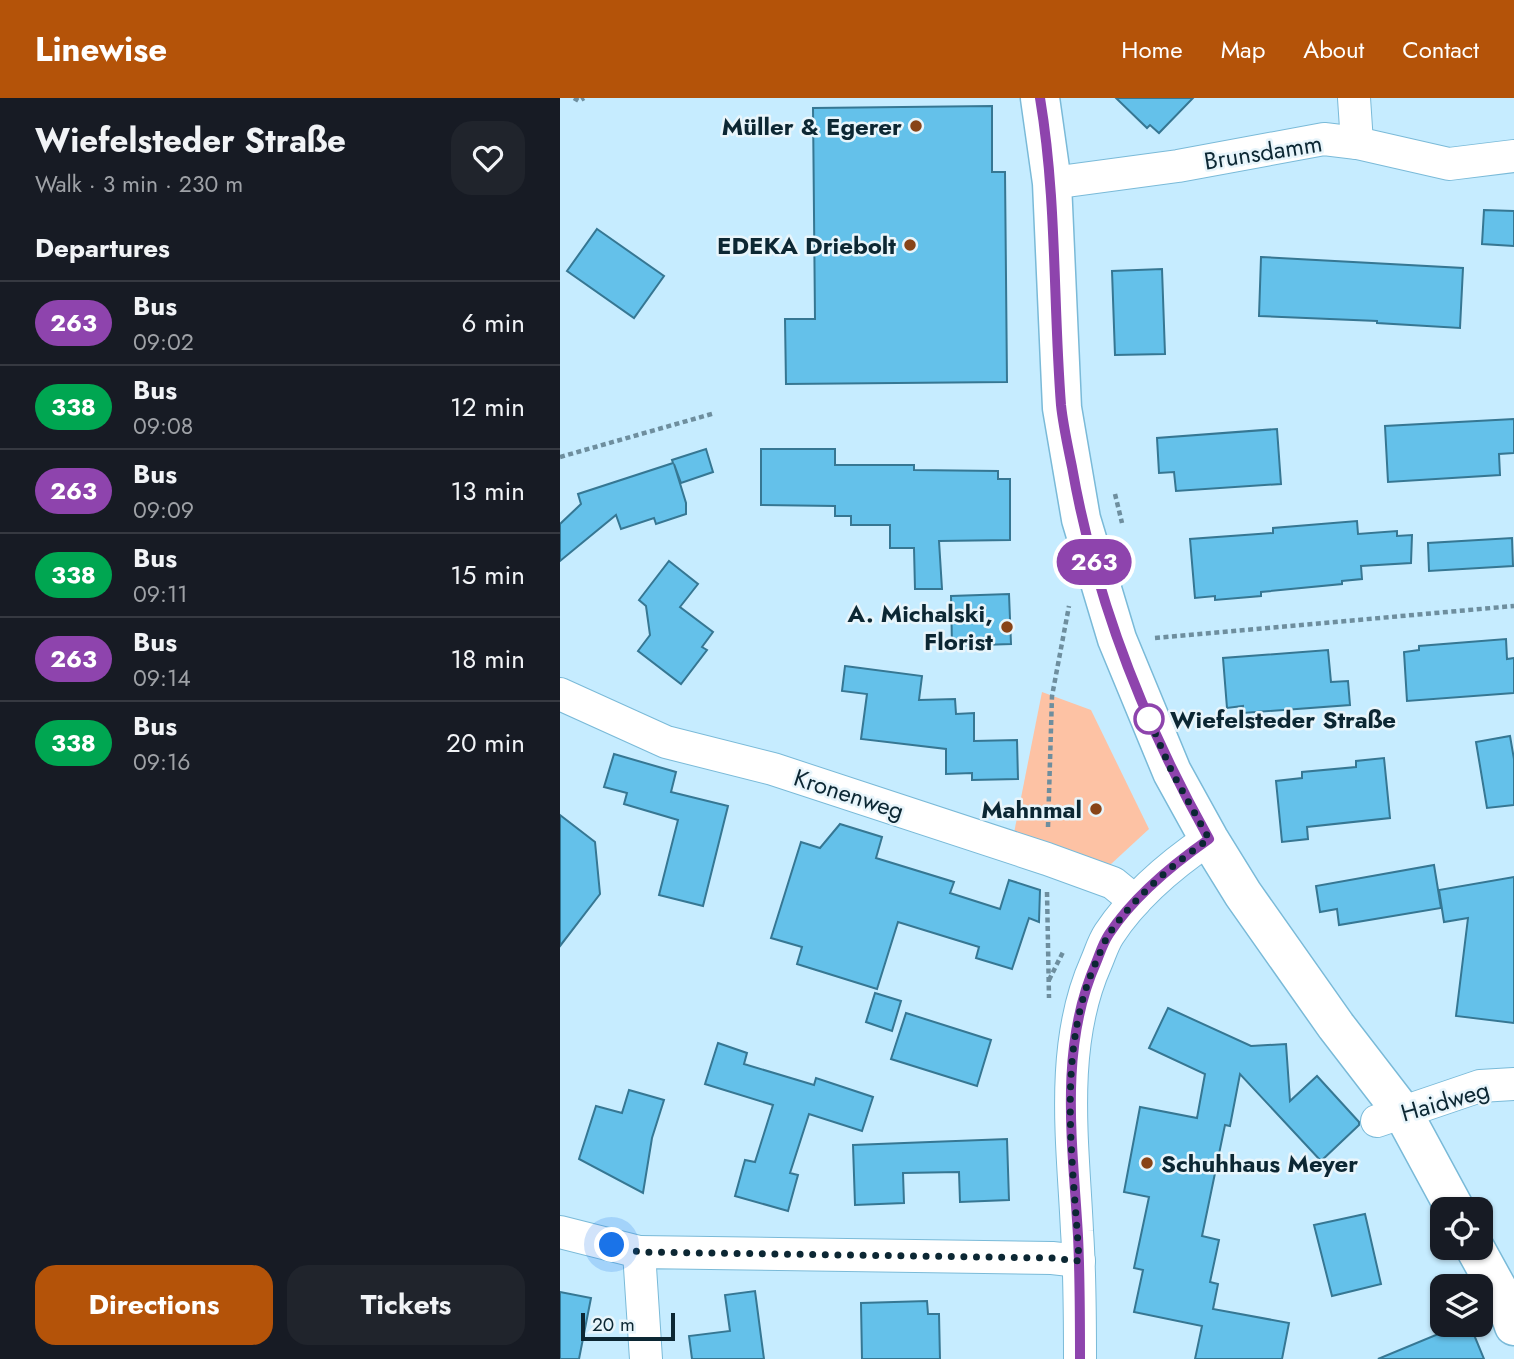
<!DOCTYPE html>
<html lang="en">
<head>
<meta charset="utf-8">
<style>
	:root { --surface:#171b24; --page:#20242c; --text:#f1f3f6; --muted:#9ea1a6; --line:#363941; --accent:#b45309 }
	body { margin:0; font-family:Jost,sans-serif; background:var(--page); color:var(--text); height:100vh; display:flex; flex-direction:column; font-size:26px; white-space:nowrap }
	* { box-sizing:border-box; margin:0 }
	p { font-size:23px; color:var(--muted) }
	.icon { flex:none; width:38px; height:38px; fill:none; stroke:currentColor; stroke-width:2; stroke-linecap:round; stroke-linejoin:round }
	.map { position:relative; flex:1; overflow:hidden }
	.details { display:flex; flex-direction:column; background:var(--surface); width:560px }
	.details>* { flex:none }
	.badge { padding:0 14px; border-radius:23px; font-size:24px; line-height:46px }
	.tools { position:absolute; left:870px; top:1099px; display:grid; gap:14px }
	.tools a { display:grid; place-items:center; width:63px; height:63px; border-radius:14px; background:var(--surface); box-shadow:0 2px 5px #0004; font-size:35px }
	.scale { position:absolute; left:21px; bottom:18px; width:94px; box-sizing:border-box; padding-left:7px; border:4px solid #0c2733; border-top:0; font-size:19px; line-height:24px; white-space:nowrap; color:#0c2733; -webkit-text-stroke:5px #e8f5fb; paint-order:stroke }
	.you { position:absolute; width:35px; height:35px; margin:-18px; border:5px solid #fff; border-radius:50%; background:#1a73e8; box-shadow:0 0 0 10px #1a73e833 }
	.map>.badge { position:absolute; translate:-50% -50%; box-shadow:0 0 0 4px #fff }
	h2 { padding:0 35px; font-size:26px; line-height:63px }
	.round { display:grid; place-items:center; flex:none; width:74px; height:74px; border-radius:21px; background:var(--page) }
	.head { display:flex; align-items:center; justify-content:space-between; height:119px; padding:0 35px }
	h1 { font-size:33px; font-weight:700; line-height:52px }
	.cta { display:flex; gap:14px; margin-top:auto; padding:14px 35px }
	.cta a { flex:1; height:80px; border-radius:21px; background:var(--accent); color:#fff; font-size:28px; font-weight:700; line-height:80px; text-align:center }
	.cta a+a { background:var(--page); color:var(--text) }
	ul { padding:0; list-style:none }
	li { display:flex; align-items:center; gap:21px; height:84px; padding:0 35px; border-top:2px solid var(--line) }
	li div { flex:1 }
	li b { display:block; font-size:26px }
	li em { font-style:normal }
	li .badge { min-width:77px; font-weight:700; text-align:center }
	header { display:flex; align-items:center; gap:42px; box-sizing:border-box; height:98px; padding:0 35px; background:var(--accent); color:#fff }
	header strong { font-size:33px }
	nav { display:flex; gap:38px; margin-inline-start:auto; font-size:24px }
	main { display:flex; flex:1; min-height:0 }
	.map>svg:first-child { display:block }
	.green { fill:#fdc2a4 }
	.building { fill:#64c1ea; stroke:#367793; stroke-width:2 }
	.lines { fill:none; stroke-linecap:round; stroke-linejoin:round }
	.minor-casing { stroke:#7abad8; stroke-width:34 }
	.major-casing { stroke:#7abad8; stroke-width:41 }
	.path { stroke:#6e8e9e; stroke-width:4.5; stroke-dasharray:5 3.5; stroke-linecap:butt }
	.minor { stroke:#fff; stroke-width:32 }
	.major { stroke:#fff; stroke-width:38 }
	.line-casing { stroke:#fff; stroke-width:16 }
	.line { stroke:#8e44ad; stroke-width:10 }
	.walk { stroke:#0c2733; stroke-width:7; stroke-dasharray:0 12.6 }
	.poi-dot { fill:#884418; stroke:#e8f5fb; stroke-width:2.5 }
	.stop-dot { fill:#fff; stroke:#8e44ad; stroke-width:3.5 }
	.labels { text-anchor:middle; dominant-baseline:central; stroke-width:5; stroke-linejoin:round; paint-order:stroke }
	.poi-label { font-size:24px; font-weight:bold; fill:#0c2733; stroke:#e8f5fb; text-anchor:end }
	.street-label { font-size:24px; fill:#0c2733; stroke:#e8f5fb }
	.stop-label { font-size:24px; font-weight:bold; fill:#0c2733; stroke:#e8f5fb; text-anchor:start }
</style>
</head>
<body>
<header>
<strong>Linewise</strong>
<nav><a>Home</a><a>Map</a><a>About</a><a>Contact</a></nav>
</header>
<main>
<section class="details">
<div class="head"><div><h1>Wiefelsteder Straße</h1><p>Walk · 3 min · 230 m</p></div><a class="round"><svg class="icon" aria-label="heart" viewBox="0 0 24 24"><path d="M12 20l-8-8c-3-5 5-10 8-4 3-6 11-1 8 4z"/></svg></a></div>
<h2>Departures</h2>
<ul>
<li><span class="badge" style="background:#8e44ad;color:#fff">263</span><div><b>Bus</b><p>09:02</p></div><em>6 min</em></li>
<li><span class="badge" style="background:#00a651;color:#fff">338</span><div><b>Bus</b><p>09:08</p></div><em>12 min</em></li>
<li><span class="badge" style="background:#8e44ad;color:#fff">263</span><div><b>Bus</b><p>09:09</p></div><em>13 min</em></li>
<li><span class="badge" style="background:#00a651;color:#fff">338</span><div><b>Bus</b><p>09:11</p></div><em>15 min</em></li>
<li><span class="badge" style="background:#8e44ad;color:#fff">263</span><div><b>Bus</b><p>09:14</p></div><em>18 min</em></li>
<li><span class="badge" style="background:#00a651;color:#fff">338</span><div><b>Bus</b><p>09:16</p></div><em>20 min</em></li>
</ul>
<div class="cta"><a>Directions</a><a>Tickets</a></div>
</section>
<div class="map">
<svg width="954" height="1261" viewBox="0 0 954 1261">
	<rect width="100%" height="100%" fill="#c6ecff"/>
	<!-- green -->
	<polygon class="green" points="482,594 531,612 589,731 550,767 454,735"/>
	<!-- building -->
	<g class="building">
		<polygon points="556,0 633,0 599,35 590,27 587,30"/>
		<polygon points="432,8 432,74 445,74 447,284 226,286 225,221 255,221 253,10"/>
		<polygon points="924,112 954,113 954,148 922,146"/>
		<polygon points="37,131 104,178 74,220 7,173"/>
		<polygon points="701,159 903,170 900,230 817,225 817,223 699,218"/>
		<polygon points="602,171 605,256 555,257 552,173"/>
		<polygon points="954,321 954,355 939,356 940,377 828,384 825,328"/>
		<polygon points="717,331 721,386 616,393 614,374 599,375 597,340"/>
		<polygon points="146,351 153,374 121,385 114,366 126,405 126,416 96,426 94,420 61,431 56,417 0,463 0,426 21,406 18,396 113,365 112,362"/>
		<polygon points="201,351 275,351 275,367 354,367 354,372 438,373 438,381 450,381 450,442 379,443 382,491 355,491 354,450 330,450 330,427 291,427 291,418 275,418 275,408 201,407"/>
		<polygon points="797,423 798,436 837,433 837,438 852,437 851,465 801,468 802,481 782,483 782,486 701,494 701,498 655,502 655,498 635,500 630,441 713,435 713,430"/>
		<polygon points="952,440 953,468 869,473 868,445"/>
		<polygon points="109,463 138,486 120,509 153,534 142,549 147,552 121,586 78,553 90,537 86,508 79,502"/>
		<polygon points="449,496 451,546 392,548 391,498"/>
		<polygon points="946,541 947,561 954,560 954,595 847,603 844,554 859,552 859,548"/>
		<polygon points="768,552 771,584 788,583 790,607 683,615 683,608 667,610 663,560"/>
		<polygon points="285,568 362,578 359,602 395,601 396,616 414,615 414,643 457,642 458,681 412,682 412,675 386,676 386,651 301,641 307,596 282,593"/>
		<polygon points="950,638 954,661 954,707 927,710 916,644"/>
		<polygon points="54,656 116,674 111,694 168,708 143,808 99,797 118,722 64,706 67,695 44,689"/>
		<polygon points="824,660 830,720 747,729 748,741 722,744 716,683 742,680 742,674 796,669 796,663"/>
		<polygon points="0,717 35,744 40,796 0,848"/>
		<polygon points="280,726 322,739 316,760 394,784 390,795 440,811 449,782 480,792 479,824 469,820 452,871 416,860 419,849 338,824 317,891 237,866 242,849 211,840 241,744 260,750"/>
		<polygon points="874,767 881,810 779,827 777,811 760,814 756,788"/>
		<polygon points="954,779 954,925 896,918 908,820 884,824 879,792"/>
		<polygon points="315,895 341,903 332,933 306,924"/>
		<polygon points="608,910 691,948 726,946 730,1003 757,978 799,1024 799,1027 761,1063 680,976 670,1028 665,1027 642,1138 659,1142 650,1184 658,1186 653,1211 729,1225 722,1261 635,1261 642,1228 574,1214 583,1172 574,1170 589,1099 564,1094 580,1009 637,1020 645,976 589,950"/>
		<polygon points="346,915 431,942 417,988 331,961"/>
		<polygon points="158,945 187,955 184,966 254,987 256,980 313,999 302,1033 249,1016 230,1075 238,1077 228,1113 175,1098 185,1062 195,1064 213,1007 145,986"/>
		<polygon points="69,992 104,1002 92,1040 83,1095 19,1061 36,1008 62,1015"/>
		<polygon points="447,1041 449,1102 400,1104 399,1074 343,1075 344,1105 295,1107 293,1047"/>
		<polygon points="805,1116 821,1186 772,1198 754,1127"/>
		<polygon points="195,1193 204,1261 132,1261 129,1238 170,1233 165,1197"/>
		<polygon points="0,1194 31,1200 19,1261 0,1261"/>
		<polygon points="367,1203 368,1216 379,1216 380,1261 302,1261 301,1205"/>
		<polygon points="900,1227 910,1227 924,1261 818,1261"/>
	</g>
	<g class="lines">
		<!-- minor casing -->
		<g class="minor-casing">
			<g id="minor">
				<polyline points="794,0 797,45"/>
				<polyline points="492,85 618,68 764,41 797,45 889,66 954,58"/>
				<polyline points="0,596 106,644 213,671 487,761 553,785 575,803"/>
				<polyline points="817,1023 920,988 954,986"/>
				<polyline points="0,1134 79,1154"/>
				<polyline points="86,1261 79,1154 492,1160 519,1163"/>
				<path d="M520 1261C520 1218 520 1176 517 1133 513 1045 499 948 536 865 540 856 543 845 549 836 574 798 612 766 649 741"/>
			</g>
		</g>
		<!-- major casing -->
		<g class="major-casing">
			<g id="major">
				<polyline points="480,0 492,85 502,310 521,421 557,541 612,674 649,741 683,796 776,928 843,1015 895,1111"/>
				<polyline points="915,1150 947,1208 954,1228"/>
			</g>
		</g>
		<!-- path -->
		<g class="path">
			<polyline points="14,0 19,3 24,0"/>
			<polyline points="0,359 155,315"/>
			<polyline points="555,396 562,425"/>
			<polyline points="595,540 954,508"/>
			<polyline points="488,729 492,598 509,508"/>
			<polyline points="487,794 489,900"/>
			<polyline points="489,882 504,852"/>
		</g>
		<!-- minor -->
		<use href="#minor" class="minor"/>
		<!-- major -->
		<use href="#major" class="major"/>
	</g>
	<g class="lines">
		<!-- line casing -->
		<g class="line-casing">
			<path id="line" d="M480 0C497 101 493 204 501 307 503 327 508 349 512 369 535 500 584 625 649 741 612 767 574 798 549 836 543 845 540 855 536 865 498 950 513 1048 518 1138 520 1179 520 1220 520 1261"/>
		</g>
		<!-- line -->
		<use href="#line" class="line"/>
		<!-- walk -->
		<path class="walk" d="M52 1147 79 1154 492 1160 519 1163C514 1066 495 957 536 864 540 855 544 844 549 836 575 798 612 767 649 741L612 674 589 621"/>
	</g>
	<!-- markers -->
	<g class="poi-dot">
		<circle cx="356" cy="28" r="7"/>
		<circle cx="350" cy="147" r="7"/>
		<circle cx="447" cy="529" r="7"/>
		<circle cx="536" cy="711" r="7"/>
		<circle cx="587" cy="1065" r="7"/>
	</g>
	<circle class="stop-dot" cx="589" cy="621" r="14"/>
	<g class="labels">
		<!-- poi labels -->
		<g class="poi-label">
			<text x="342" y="28">Müller &amp; Egerer</text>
			<text x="336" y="147">EDEKA Driebolt</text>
			<text x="433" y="515">A. Michalski,<tspan x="433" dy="28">Florist</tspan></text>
			<text x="522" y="711">Mahnmal</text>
			<text x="601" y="1065" text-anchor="start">Schuhhaus Meyer</text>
		</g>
		<!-- street labels -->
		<g class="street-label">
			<text transform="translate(703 54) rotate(-9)">Brunsdamm</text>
			<text transform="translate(289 696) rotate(18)">Kronenweg</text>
			<text transform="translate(885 1003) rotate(-16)">Haidweg</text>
		</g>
		<!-- stop labels -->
		<g class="stop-label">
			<text x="610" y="621">Wiefelsteder Straße</text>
		</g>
	</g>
</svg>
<div class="tools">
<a><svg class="icon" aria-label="locate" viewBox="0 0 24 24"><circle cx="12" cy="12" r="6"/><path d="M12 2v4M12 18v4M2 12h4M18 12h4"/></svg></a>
<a><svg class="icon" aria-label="layers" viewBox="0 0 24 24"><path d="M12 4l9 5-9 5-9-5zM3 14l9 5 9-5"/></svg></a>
</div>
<div class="scale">20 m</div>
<div class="you" style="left:52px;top:1147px"></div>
<b class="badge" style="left:534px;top:464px;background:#8e44ad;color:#fff">263</b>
</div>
</main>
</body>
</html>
